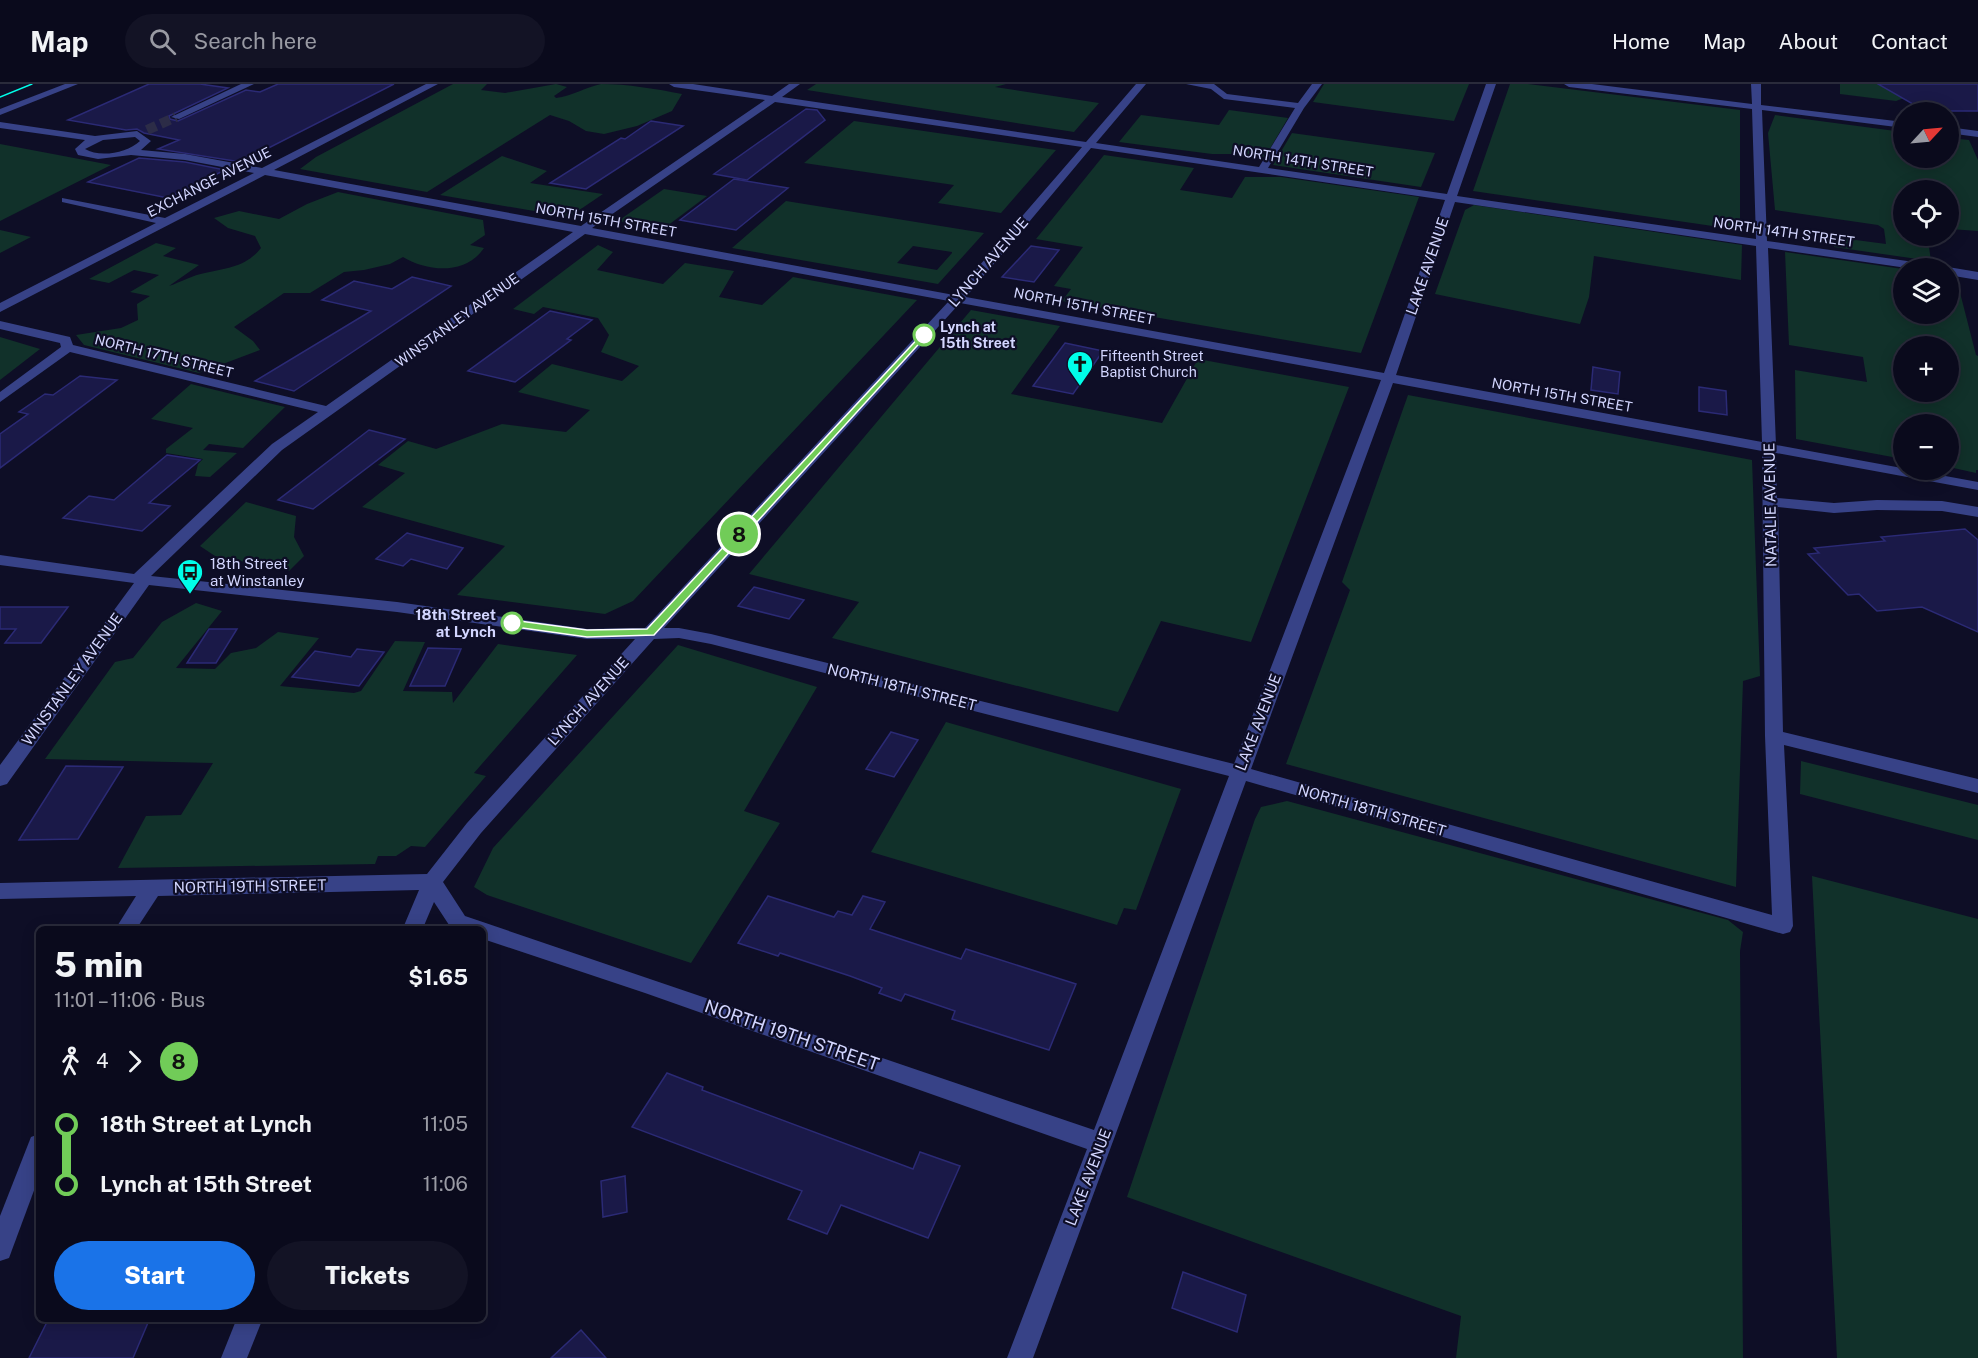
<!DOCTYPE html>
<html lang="en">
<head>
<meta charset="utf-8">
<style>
	:root { --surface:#0a0a1c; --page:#131325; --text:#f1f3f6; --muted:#999aa3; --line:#2a2b3b; --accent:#1a73e8 }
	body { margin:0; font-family:"Public Sans",sans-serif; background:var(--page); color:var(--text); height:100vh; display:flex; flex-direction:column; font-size:22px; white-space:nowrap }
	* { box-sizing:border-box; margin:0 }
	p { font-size:20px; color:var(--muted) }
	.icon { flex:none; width:33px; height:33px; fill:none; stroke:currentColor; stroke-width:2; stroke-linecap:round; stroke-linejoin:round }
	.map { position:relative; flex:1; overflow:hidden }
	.sheet { position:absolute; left:36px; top:842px; width:450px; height:396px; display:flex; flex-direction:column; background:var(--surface); border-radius:9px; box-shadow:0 3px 15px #0003,0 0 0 2px var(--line) }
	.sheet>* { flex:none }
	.badge { padding:0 12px; border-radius:20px; font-size:21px; line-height:39px }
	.needle { width:39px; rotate:64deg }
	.buttons { position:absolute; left:1893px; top:18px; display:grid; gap:12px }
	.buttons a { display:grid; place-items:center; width:66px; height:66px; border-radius:50%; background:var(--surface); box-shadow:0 3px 15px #0003,0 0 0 2px var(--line); font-size:30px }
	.map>.badge { position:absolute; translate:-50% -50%; box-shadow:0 0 0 3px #fff }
	.legs { display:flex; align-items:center; gap:9px; height:66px; padding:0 18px; font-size:20px }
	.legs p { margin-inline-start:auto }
	.summary { display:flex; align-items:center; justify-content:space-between; height:102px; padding:0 18px }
	h1 { font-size:33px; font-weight:800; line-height:45px }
	.action { display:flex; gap:12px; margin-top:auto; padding:12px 18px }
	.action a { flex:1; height:69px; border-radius:36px; background:var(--accent); color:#fff; font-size:24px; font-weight:800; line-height:69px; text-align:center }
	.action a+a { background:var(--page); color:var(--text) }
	ul { padding:0 18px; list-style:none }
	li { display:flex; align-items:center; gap:21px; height:60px; font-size:22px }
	li i { display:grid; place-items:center; width:9px; height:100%; margin:0 8px; background:currentColor }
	li i::after { content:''; width:15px; height:15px; margin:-8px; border:4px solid; border-radius:50%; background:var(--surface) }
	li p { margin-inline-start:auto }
	li:first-child i { background:linear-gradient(#0000 50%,currentColor 0) }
	li:last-child i { background:linear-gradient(currentColor 50%,#0000 0) }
	header { display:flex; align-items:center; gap:36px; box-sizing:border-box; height:84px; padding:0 30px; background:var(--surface); border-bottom:2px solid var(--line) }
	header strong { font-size:28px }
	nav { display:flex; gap:33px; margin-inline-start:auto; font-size:21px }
	.search { width:420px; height:54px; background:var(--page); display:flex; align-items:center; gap:15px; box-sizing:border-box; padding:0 21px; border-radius:33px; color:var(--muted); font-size:22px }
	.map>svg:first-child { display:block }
	.green { fill:#11312a; fill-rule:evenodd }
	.building { fill:#1a1948; stroke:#2b2a75; stroke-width:1.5 }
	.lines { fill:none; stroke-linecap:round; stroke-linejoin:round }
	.minor-tunnel { stroke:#2c2c47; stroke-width:10; stroke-dasharray:10 5; stroke-linecap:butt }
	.minor { fill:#374287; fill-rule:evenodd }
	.tram { stroke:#00fee9; stroke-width:1.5 }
	.line-1 { fill:#71cc58; stroke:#fff; stroke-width:1.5 }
	.stop-1-dot { fill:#fff; stroke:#71cc58; stroke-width:3 }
	.labels { text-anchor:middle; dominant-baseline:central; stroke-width:4.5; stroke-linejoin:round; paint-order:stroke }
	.far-street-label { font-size:14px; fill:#d3d6ff; stroke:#0e0e26 }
	.far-stop-label { font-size:14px; font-weight:bold; fill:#d3d6ff; stroke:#0e0e26; text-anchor:start }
	.far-poi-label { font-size:14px; fill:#d3d6ff; stroke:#0e0e26; text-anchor:start }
	.street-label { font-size:15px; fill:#d3d6ff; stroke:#0e0e26 }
	.poi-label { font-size:15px; fill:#d3d6ff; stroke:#0e0e26; text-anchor:start }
	.stop-label { font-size:15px; font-weight:bold; fill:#d3d6ff; stroke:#0e0e26; text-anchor:end }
	.near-street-label { font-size:18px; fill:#d3d6ff; stroke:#0e0e26 }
</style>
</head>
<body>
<header>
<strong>Map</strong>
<div class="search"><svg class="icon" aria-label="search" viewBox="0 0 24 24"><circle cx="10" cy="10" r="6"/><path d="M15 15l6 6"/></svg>Search here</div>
<nav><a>Home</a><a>Map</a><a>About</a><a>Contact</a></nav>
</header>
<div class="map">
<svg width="1978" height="1274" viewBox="0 0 1978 1274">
	<rect width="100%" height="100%" fill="#0e0e26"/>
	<!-- green -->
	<g class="green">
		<path d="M453 0H487L481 6 505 9 556 0 567 3 554 12 556 14C572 12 586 3 601 0 627 0 657 5 682 10L672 27 637 42 604 50 586 47 569 37 550 31 427 108 300 85 316 73Z"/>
		<polygon points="816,0 1006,0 995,3 1099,19 1074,48 807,6"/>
		<polygon points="1324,0 1469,0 1454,37 1313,18"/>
		<polygon points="1510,0 1528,0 1740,26 1740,146 1473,107"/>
		<polygon points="1840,0 1911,0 1915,10 1896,17 1840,10"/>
		<polygon points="1229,26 1288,34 1265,73 1239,70 1212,70 1119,58 1141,31 1219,41"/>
		<path d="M1775 31 1903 48 1904 74H1948L1949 54 1969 56 1978 76V147L1950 145V155L1928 156 1931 177 1834 163 1833 153 1886 160 1884 145 1878 141 1775 126 1768 49ZM1904 106H1948V152H1904Z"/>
		<polygon points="854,37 1056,66 1001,129 938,119 954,101 804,79"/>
		<polygon points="1292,49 1435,69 1421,103 1273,81"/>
		<polygon points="0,60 111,81 0,137"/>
		<polygon points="1104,71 1194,84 1180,106 1232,114 1245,93 1281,93 1419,113 1361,269 1062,217 1071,205 1054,202 1083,163 1036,155"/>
		<polygon points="502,72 547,87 530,99 603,110 569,133 440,111"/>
		<polygon points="664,105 707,112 663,145 618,137"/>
		<path d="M338 108 483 136 485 151 470 161 484 164C466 191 428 188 403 173L390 180 364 186 344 188 310 209H284L234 243 253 257 260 266 199 289 84 261 76 251 121 244 138 236 137 220 150 212 130 208 159 191 134 186 109 199 89 195 156 159 176 164 163 172 199 181 169 202C181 198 193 191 205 189 227 184 246 183 261 164L255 152 228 144 214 134 239 127 279 135 307 120Z"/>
		<path d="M786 117 984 149 938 200 732 164ZM913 162 952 168V169L937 186 897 179Z"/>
		<polygon points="1474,121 1742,161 1741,196 1594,172 1589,213 1580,240 1435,210 1465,126"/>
		<polygon points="0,146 31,153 0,169"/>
		<polygon points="598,161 613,168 597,186 663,200 685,179 734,187 719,213 762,221 793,193 917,216 633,517 605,530 457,511 505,462 362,423 405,389 378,381 408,357 436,365 502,340 566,348 590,326 518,308 552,280 622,297 639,282 601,268 609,251 598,234 543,223 534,230 513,225"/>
		<path d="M1785 168 1903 185 1904 230H1948L1949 192 1956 193 1976 271 1978 272V386H1976V389L1949 383 1948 340H1904L1903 375 1796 355 1795 286 1867 298 1863 273 1789 261ZM1904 262H1948V308H1904Z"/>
		<polygon points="971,226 1060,242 1011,310 1162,339 1198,275 1349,303 1251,558 1161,537 1118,628 832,554 859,518 749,490"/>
		<polygon points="0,253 40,265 0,296"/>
		<polygon points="191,300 285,323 243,364 209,360 203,366 237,369 210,393 195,392 198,380 203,375 166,369 166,365 193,344 151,335"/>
		<polygon points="1408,311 1752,376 1760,592 1743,597 1736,803 1286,680 1350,506 1342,498"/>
		<polygon points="246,418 296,432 294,453 304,472 289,487 215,472 200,462"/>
		<polygon points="196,519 222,527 176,584 215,585 231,569 256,564 278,548 319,554 280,602 354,609 361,607 395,557 425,558 403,607 452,608 453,619 498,560 577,571 474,689 486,692 425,763 411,762 396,772 378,772 375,780 118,784 146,732 181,731 213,679 45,675 115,578 133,574 162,538"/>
		<polygon points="678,561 817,603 744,727 780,739 691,879 487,811 474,803 493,764"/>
		<polygon points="946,638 1181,705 1136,826 1124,824 1117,841 871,768"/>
		<polygon points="1801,677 1978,721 1978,756 1800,710"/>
		<polygon points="1287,717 1728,836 1743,848 1740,867 1743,1274 1456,1274 1461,1232 1127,1113 1255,735 1261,723"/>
		<polygon points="1812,792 1978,835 1978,1274 1837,1274"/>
	</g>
	<!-- building -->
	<g class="building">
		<polygon points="149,0 200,0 228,4 169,32 170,35 178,37 246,6 260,8 278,0 394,0 241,78 158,65 179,56 144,49 137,45 126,46 68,36"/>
		<polygon points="1878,0 1978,0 1978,27 1925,27"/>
		<polygon points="806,25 817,26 825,36 747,96 714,90"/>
		<polygon points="651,37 683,42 586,105 550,99 621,54 625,55"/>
		<polygon points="139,74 185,78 225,86 168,114 88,98"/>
		<polygon points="734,95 788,104 736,146 680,136"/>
		<polygon points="1031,162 1059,166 1034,198 1002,193"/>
		<polygon points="412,193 451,202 294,307 255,297 371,227 322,216 354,197 392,205"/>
		<polygon points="550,227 592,236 567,255 571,256 515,298 468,287"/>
		<polygon points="1065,259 1103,267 1073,310 1033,302"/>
		<polygon points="1593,283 1620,288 1618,310 1591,306"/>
		<polygon points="80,292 117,296 0,384 0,350 28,330 19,328 45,310 53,311"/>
		<polygon points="1699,303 1726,307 1727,331 1699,327"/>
		<polygon points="369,346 405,355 313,425 278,416"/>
		<polygon points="167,371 200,376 149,419 170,422 142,447 63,434 89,412 114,416"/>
		<polygon points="1965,445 1978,456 1978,548 1922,523 1877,527 1859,510 1848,511 1808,470 1819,469 1814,464 1885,457 1881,453"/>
		<polygon points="407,449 463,464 447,485 411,475 403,482 376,475"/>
		<polygon points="754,503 804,516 789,535 738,522"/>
		<polygon points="0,523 68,523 41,559 5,559 16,545 0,545"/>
		<polygon points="209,545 237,545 216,579 187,579"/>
		<polygon points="428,564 461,565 445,602 410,602"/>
		<polygon points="357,565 384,568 359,602 292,593 315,567 351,573"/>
		<polygon points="891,648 918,656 894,693 866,685"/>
		<polygon points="66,682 123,683 78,755 19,756"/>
		<polygon points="768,812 834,833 838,827 852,831 863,812 885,818 870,845 961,875 966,865 1076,900 1049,966 952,935 955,927 905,910 901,917 879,909 882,904 850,892 780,869 778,872 738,859"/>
		<polygon points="667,989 703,1003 702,1006 913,1085 920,1068 960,1082 928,1154 841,1121 827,1150 788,1135 802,1107 632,1043"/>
		<polygon points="625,1092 627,1128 603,1133 601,1097"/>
		<polygon points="1183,1188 1246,1211 1237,1248 1172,1224"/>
		<polygon points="49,1234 150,1234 133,1274 29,1274"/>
		<polygon points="581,1246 606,1274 551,1274"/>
	</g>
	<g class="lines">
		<!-- minor-tunnel -->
		<polyline class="minor-tunnel" points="147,46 176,33"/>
		<!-- minor -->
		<g class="minor">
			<polygon points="65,0 78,0 0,31 0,25"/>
			<polygon points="241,0 254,0 179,35 171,33"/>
			<path d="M426 0H438L274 86 581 142 765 16 674 3 669 0H693L772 12 789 0H800L782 13 1086 58 1136 0H1146L1096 59 1259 83 1295 24 1224 15 1211 5 1186 0H1214L1227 10 1298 19 1312 0H1322L1304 24 1268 84 1447 110 1486 0H1496L1457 112 1756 155 1752 25 1569 3 1564 0H1592L1752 20 1751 0H1761V21L1904 38V44L1762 26 1767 157 1928 180 1934 184H1907L1768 164 1776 361 1978 398V406L1776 369 1777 414 1834 419 1877 416 1942 417 1978 423V433L1942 427 1877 426 1834 429 1778 423 1783 648 1978 695V709L1784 661 1793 842 1790 848 1783 850 1246 697 1033 1274H1007L1087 1065 645 909 483 855V844H451L434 818 423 844H403L419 806 158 812 137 844H116L136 812 0 815V799L427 790 467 739 635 555H587L397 528 149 501 7 700 0 702V681L134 499 0 481V471L134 490 272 360 318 328 70 268 0 318V308L61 263 60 259 0 245V237L70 253 73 261 326 322 573 148 265 91 0 228V219L156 139 62 118V114L165 134 254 89 185 76 131 71 98 75 78 71 75 65 85 56 0 44V38L95 52 137 47 151 57 141 66 185 70 262 84ZM775 18 1082 63 954 211 592 144ZM135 53 140 57C127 69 100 74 85 65L103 56ZM1091 64 1445 116 1384 289 966 213ZM1455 118 1756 162 1762 358 1396 291ZM585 150 949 217 645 544 587 545 397 518 151 492 282 366ZM960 219 1381 296 1234 680 711 550 679 544H664ZM1393 299 1762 367 1765 652 1772 831 1251 685ZM679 554 711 560 1229 692 1094 1046 465 832 443 798 481 749 654 555Z"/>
			<polygon points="1948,43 1978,47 1978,53 1948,49"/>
			<polygon points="1948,183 1978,188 1978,196 1948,191 1948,184 1944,184"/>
			<polygon points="39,1050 39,1093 9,1174 0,1177 0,1132 31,1053"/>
			<polygon points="237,1234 263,1234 247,1274 221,1274"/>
		</g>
		<!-- tram -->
		<polyline class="tram" points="0,13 32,0"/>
	</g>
	<!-- line-1 -->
	<polygon class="line-1" points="924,248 928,251 926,252 654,551 587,553 508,542 506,539 512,536 587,546 647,545"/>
	<!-- icons -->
	<defs>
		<g id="church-pin" transform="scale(1.35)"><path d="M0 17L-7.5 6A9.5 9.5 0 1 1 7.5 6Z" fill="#00fee9" stroke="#0e0e26"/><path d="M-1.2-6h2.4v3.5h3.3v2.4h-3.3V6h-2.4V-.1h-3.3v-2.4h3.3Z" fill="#111"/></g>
		<g id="bus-pin" transform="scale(1.35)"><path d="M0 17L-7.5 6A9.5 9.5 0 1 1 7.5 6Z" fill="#00fee9" stroke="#0e0e26"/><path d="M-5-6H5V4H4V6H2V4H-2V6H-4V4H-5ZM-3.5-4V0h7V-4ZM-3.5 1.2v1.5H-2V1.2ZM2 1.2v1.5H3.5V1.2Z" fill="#111"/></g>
	</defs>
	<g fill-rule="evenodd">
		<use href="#church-pin" x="1080" y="280"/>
		<use href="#bus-pin" x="190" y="488"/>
	</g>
	<!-- markers -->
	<g class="stop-1-dot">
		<circle cx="924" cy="251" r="10"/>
		<circle cx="512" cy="539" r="10"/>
	</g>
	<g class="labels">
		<!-- far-street labels -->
		<g class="far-street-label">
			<text transform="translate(1303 77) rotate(9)">NORTH 14TH STREET</text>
			<text transform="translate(209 98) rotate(-27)">EXCHANGE AVENUE</text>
			<text transform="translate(606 136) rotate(10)">NORTH 15TH STREET</text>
			<text transform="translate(1784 148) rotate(8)">NORTH 14TH STREET</text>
			<text transform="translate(1084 222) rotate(11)">NORTH 15TH STREET</text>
			<text transform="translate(457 236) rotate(-36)">WINSTANLEY AVENUE</text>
			<text transform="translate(164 272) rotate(14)">NORTH 17TH STREET</text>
			<text transform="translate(1562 311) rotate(10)">NORTH 15TH STREET</text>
		</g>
		<!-- far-stop labels -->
		<g class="far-stop-label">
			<text x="940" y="243">Lynch at<tspan x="940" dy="16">15th Street</tspan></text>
		</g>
		<!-- far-poi labels -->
		<g class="far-poi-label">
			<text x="1100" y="272">Fifteenth Street<tspan x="1100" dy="16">Baptist Church</tspan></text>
		</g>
		<!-- street labels -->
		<g class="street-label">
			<text transform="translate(988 178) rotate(-49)">LYNCH AVENUE</text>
			<text transform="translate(1427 182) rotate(-71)">LAKE AVENUE</text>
			<text transform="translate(1770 421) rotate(-91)">NATALIE AVENUE</text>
			<text transform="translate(72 595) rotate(-54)">WINSTANLEY AVENUE</text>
			<text transform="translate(902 603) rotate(14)">NORTH 18TH STREET</text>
			<text transform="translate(588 617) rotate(-48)">LYNCH AVENUE</text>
			<text transform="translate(1258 638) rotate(-69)">LAKE AVENUE</text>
			<text transform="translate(1372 726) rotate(16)">NORTH 18TH STREET</text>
			<text transform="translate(250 802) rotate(-1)">NORTH 19TH STREET</text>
			<text transform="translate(1088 1093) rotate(-69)">LAKE AVENUE</text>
		</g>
		<!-- poi labels -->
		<g class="poi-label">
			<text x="210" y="479">18th Street<tspan x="210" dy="17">at Winstanley</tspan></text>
		</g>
		<!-- stop labels -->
		<g class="stop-label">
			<text x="496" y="530">18th Street<tspan x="496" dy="17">at Lynch</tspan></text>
		</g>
		<!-- near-street labels -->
		<g class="near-street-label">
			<text transform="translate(792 951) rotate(19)">NORTH 19TH STREET</text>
		</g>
	</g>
</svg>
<div class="buttons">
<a><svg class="needle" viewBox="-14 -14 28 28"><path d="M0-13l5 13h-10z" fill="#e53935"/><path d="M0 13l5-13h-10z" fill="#999aa3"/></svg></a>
<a><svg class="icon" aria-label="locate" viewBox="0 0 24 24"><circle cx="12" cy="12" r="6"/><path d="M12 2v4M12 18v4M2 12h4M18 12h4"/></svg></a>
<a><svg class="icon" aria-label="layers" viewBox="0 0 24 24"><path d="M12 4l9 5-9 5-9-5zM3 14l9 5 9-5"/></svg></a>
<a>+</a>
<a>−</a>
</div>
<b class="badge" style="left:739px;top:450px;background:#71cc58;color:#111">8</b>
<section class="sheet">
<div class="summary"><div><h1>5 min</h1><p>11:01 – 11:06 · Bus</p></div><b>$1.65</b></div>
<div class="legs"><svg class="icon" aria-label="walk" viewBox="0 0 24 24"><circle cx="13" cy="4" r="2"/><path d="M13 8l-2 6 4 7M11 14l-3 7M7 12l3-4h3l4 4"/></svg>4<svg class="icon" aria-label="forward" viewBox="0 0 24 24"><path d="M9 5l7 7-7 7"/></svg><b class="badge" style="background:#71cc58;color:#111">8</b></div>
<ul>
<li><i style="color:#71cc58"></i><b>18th Street at Lynch</b><p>11:05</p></li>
<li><i style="color:#71cc58"></i><b>Lynch at 15th Street</b><p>11:06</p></li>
</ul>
<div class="action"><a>Start</a><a>Tickets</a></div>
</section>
</div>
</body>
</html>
